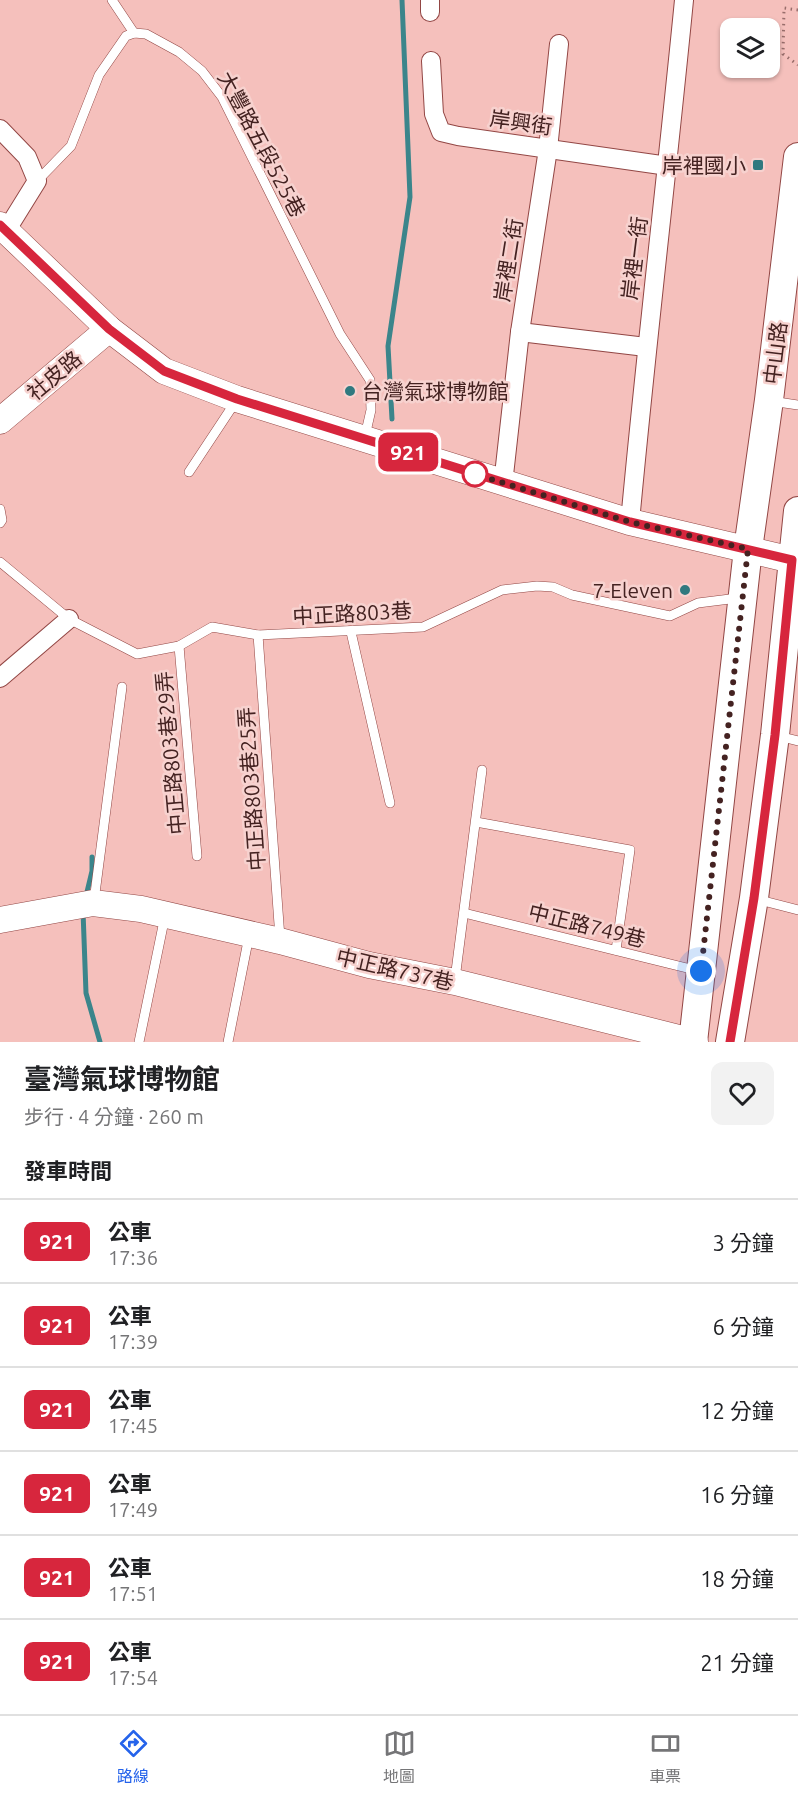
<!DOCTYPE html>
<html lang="zh-TW">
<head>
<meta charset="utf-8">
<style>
	:root { --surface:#fff; --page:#f2f2f2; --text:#202124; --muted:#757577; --line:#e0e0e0; --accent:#2563eb }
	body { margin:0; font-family:Ubuntu,"Noto Sans TC",sans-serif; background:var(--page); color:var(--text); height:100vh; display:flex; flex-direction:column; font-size:22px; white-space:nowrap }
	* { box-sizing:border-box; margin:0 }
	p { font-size:20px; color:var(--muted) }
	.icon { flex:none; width:33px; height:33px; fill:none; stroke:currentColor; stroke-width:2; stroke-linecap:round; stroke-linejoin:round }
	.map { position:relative; height:1042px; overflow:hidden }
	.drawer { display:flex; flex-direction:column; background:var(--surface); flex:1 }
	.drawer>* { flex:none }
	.badge { padding:0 12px; border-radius:9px; font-size:21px; line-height:39px }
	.fabs { position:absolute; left:720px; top:18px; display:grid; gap:12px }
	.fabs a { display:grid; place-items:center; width:60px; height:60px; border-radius:12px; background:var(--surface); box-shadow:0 2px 4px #0004; font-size:30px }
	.you { position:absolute; width:30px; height:30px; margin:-15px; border:4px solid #fff; border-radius:50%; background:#1a73e8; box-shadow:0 0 0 9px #1a73e833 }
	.map>.badge { position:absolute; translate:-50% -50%; box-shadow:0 0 0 3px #fff }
	h2 { padding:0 24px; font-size:22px; line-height:54px }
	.round { display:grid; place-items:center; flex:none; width:63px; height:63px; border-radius:12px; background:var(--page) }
	.head { display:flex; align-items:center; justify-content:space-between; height:102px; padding:0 24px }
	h1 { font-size:28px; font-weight:700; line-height:45px }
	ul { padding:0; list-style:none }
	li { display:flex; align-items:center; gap:18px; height:84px; padding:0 24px; border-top:2px solid var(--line) }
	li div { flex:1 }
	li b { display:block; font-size:22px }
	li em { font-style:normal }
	li .badge { min-width:66px; font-weight:700; text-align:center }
	.menu { display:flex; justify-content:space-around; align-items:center; height:84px; border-top:2px solid var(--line); background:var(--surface); font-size:16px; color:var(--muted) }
	.menu a { display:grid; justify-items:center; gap:3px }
	.menu .active { color:var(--accent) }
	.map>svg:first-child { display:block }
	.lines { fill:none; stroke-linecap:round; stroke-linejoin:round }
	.stream { stroke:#3b858b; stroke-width:5 }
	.lane-casing { stroke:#924644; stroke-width:10 }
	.street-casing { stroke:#924644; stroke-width:20 }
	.secondary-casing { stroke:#924644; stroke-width:27 }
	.primary-casing { stroke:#924644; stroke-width:30 }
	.path { stroke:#986d6b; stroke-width:3; stroke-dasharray:1.5 4.5; stroke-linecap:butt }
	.lane { stroke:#fff; stroke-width:9 }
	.street { stroke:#fff; stroke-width:18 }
	.secondary { stroke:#fff; stroke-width:26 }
	.primary { stroke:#fff; stroke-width:28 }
	.line-casing { stroke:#fff; stroke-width:14 }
	.line { stroke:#d7263d; stroke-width:9 }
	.walk { stroke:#442221; stroke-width:6; stroke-dasharray:0 10.8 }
	.poi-dot { fill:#30797f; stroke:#f7d2cf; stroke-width:2 }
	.stop-dot { fill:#fff; stroke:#d7263d; stroke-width:3 }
	.labels { text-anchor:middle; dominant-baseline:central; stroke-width:5; stroke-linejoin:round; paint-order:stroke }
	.street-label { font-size:21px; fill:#442221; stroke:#f7d2cf }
	.poi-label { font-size:21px; fill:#442221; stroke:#f7d2cf; text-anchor:end }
</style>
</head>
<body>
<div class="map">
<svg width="798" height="1042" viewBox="0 0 798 1042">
	<rect width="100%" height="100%" fill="#f5c0bc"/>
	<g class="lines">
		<!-- stream -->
		<g class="stream">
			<polyline points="392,419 388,346 410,197 402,0"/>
			<polyline points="86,896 92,871 92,857"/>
			<polyline points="83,911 86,993 100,1042"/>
		</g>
		<!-- lane casing -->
		<g class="lane-casing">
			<g id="lane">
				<polyline points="112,0 134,33"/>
				<polyline points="37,181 71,146 99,75 126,36 134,33 146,34 179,52 202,71 222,97 340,334 370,380 371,410 365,436"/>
				<polyline points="771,401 798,405"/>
				<polyline points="189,472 236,401"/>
				<polyline points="0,509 2,520 0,523"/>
				<polyline points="0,562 69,619 137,654 179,646 212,627 258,635 423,627 502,590 537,586 553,587 572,595 670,616 698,603 738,598"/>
				<polyline points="351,632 390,803"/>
				<polyline points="258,635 280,938"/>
				<polyline points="179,646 197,856"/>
				<polyline points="778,736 798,741"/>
				<polyline points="476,822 630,850 616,950"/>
				<polyline points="756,899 798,910"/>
				<polyline points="94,901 122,687"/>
				<polyline points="464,913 699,971"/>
				<polyline points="455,979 482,770"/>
				<polyline points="139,1042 165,916"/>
				<polyline points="228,1042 249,936"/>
			</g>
		</g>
		<!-- street casing -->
		<g class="street-casing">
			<g id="street">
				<polyline points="430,0 430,12"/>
				<polyline points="431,61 434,114 441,132 458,136 668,166"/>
				<polyline points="0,129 27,157 37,181 6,231"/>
				<polyline points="520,332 646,347"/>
				<polyline points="503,484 520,332 548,149 559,44"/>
				<path d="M630 522C646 348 667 174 684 0"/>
				<polyline points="0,678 69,619"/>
			</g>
		</g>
		<!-- secondary casing -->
		<g class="secondary-casing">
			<g id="secondary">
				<polyline points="0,225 109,329 164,371 237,399 630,522 792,560"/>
				<polyline points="0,421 109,329"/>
				<polyline points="0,920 93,903 141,909 280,941 369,965 455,982 695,1042"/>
			</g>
		</g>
		<!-- primary casing -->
		<g class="primary-casing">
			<g id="primary">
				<polyline points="693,1042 748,549 769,400 798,157"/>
				<polyline points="730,1042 754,898 775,735 798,511"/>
			</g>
		</g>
		<!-- path -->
		<polyline class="path" points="798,10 784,8 783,54 798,65"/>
		<!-- lane -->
		<use href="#lane" class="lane"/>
		<!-- street -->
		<use href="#street" class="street"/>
		<!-- secondary -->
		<use href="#secondary" class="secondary"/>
		<!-- primary -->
		<use href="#primary" class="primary"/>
	</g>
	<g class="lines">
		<!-- line casing -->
		<g class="line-casing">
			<polyline id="line" points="0,225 109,329 164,371 237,399 630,522 792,560 775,735 754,898 730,1042"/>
		</g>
		<!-- line -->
		<use href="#line" class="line"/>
		<!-- walk -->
		<polyline class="walk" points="475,474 468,472 630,522 748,549 701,971"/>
	</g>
	<!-- markers -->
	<g class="poi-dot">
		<rect x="752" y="159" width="12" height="12" rx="3"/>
		<circle cx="350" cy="391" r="6"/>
		<circle cx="685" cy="590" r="6"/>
	</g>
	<circle class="stop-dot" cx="475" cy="474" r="12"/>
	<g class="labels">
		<!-- street labels -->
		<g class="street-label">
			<text transform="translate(521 122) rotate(8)">岸興街</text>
			<text transform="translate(262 144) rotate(62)">大豐路五段525巷</text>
			<text transform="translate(634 258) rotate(-83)">岸裡一街</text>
			<text transform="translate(508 260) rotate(-81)">岸裡二街</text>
			<text transform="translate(775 353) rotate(-83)">中山路</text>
			<text transform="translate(54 375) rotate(-40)">社皮路</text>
			<text transform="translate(352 613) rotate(-3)">中正路803巷</text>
			<text transform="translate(170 753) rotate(-95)">中正路803巷29弄</text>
			<text transform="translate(251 789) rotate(-94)">中正路803巷25弄</text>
			<text transform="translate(587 925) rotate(14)">中正路749巷</text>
			<text transform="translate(395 969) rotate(13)">中正路737巷</text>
		</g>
		<!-- poi labels -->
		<g class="poi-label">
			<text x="746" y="165">岸裡國小</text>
			<text x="362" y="391" text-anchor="start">台灣氣球博物館</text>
			<text x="673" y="590">7-Eleven</text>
		</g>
	</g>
</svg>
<div class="fabs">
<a><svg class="icon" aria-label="layers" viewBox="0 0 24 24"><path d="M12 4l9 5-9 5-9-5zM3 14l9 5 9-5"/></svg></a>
</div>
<div class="you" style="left:701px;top:971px"></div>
<b class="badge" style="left:408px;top:452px;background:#d7263d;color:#fff">921</b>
</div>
<section class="drawer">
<div class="head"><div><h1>臺灣氣球博物館</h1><p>步行 · 4 分鐘 · 260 m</p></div><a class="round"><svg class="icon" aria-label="heart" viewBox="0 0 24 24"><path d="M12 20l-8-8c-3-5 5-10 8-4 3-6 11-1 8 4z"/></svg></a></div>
<h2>發車時間</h2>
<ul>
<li><span class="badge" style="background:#d7263d;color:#fff">921</span><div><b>公車</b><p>17:36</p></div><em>3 分鐘</em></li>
<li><span class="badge" style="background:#d7263d;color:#fff">921</span><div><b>公車</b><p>17:39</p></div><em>6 分鐘</em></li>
<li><span class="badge" style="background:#d7263d;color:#fff">921</span><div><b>公車</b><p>17:45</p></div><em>12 分鐘</em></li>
<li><span class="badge" style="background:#d7263d;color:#fff">921</span><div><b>公車</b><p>17:49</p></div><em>16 分鐘</em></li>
<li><span class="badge" style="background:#d7263d;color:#fff">921</span><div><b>公車</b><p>17:51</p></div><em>18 分鐘</em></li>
<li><span class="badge" style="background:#d7263d;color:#fff">921</span><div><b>公車</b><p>17:54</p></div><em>21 分鐘</em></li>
</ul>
</section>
<nav class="menu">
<a class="active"><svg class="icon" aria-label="directions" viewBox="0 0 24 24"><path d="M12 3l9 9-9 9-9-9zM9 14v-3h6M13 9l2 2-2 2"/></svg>路線</a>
<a><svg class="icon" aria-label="map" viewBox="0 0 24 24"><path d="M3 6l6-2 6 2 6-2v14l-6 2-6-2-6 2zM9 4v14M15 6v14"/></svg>地圖</a>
<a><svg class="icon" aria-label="tickets" viewBox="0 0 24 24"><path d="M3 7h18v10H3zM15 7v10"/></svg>車票</a>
</nav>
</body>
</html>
